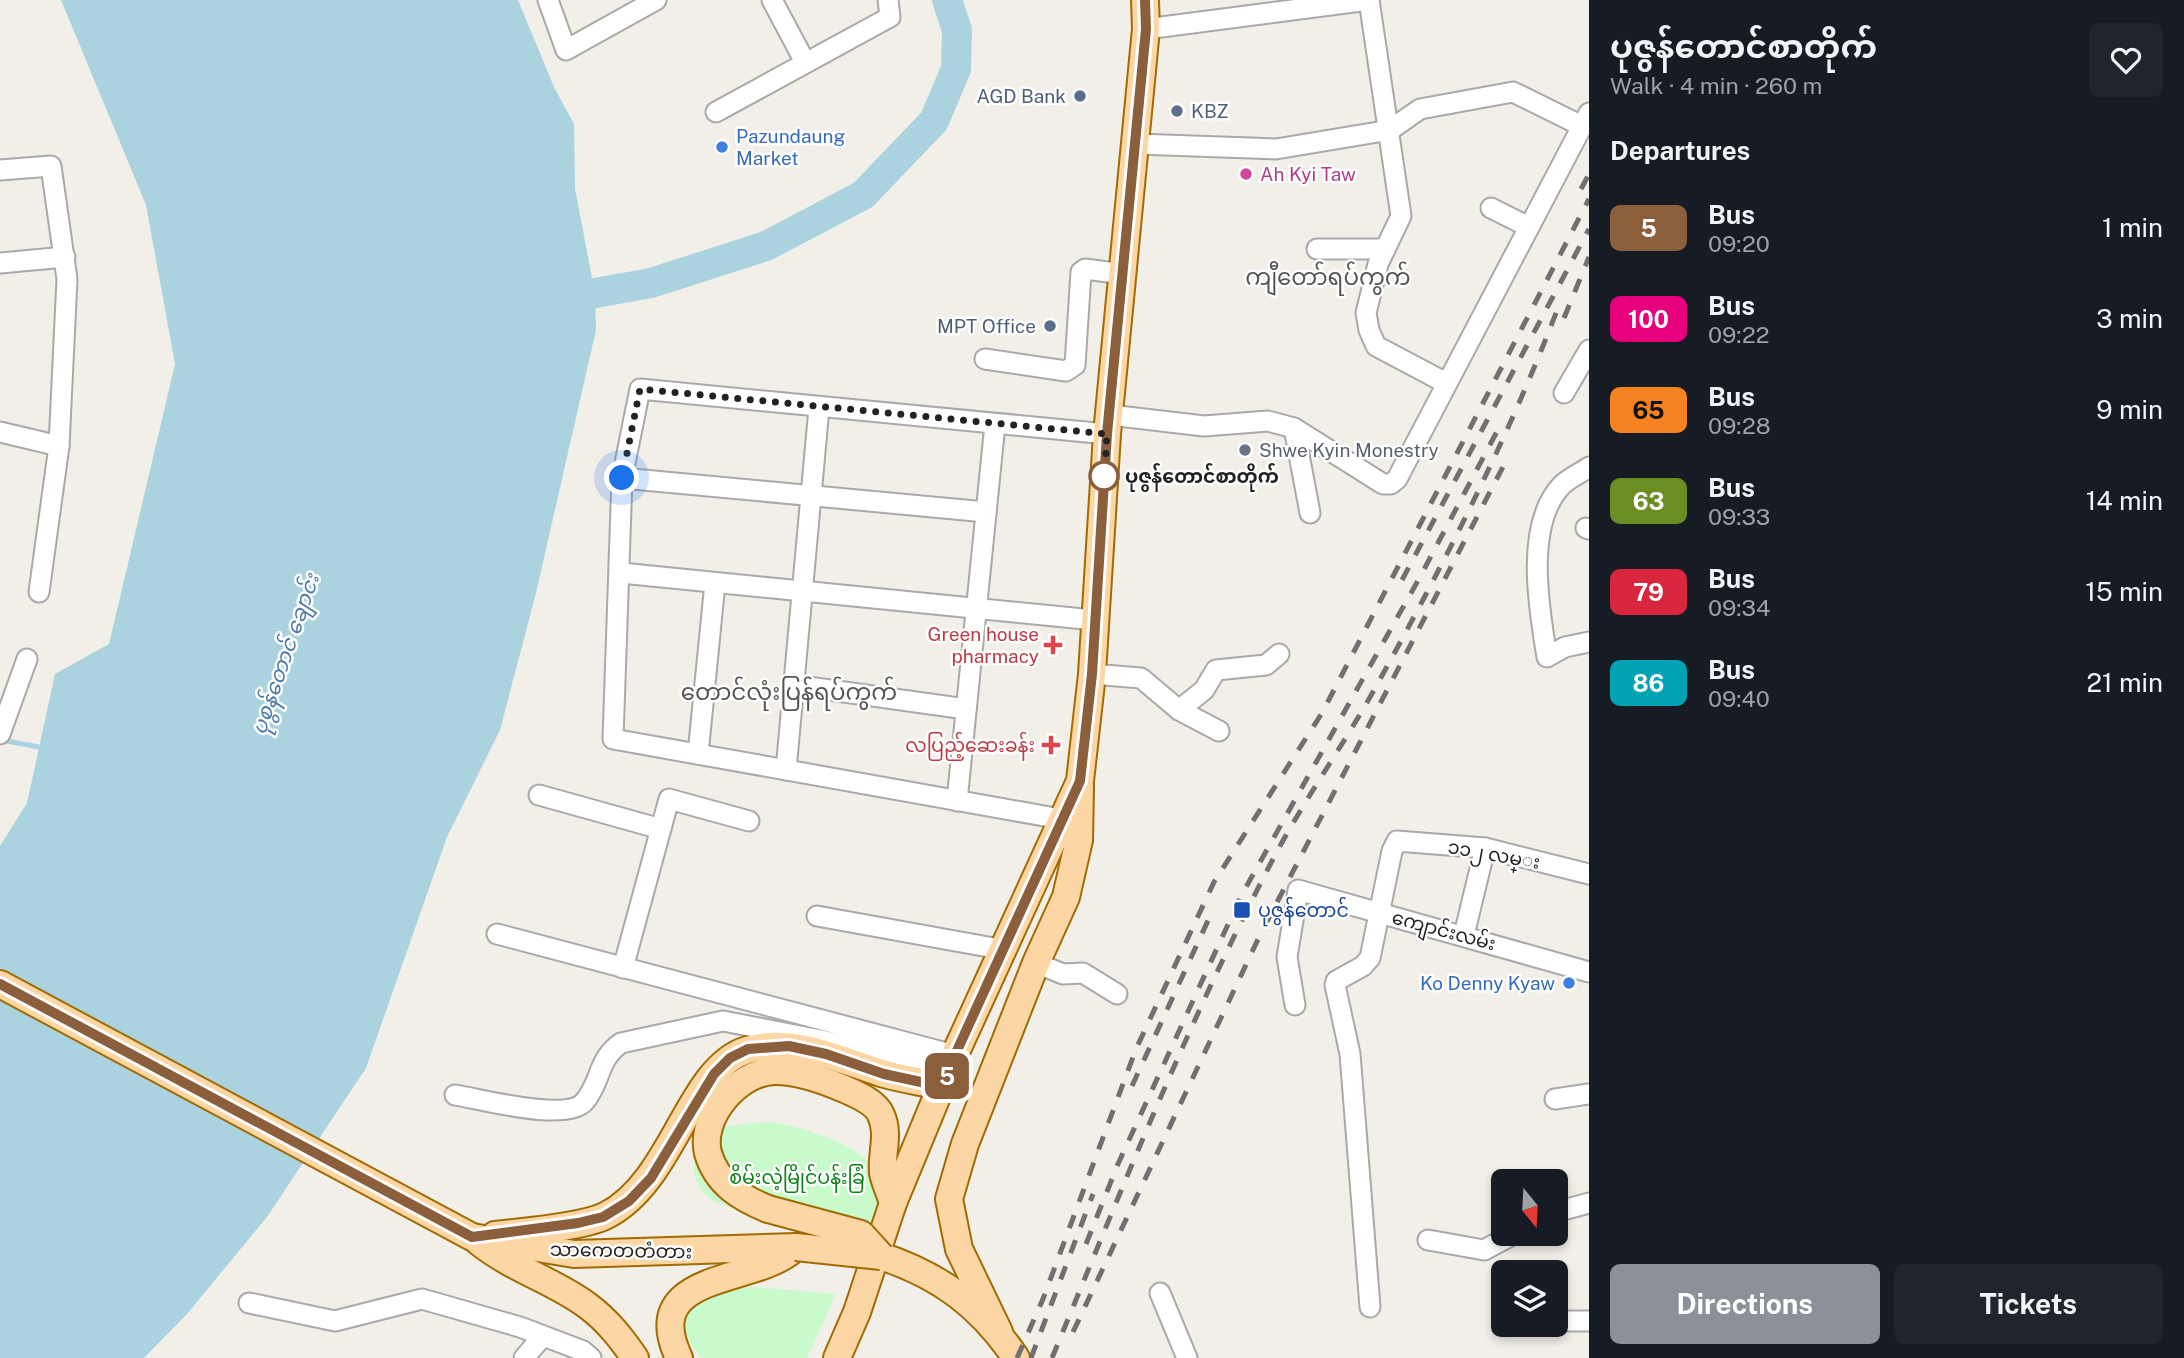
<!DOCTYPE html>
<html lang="en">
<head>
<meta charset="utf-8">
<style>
	:root { --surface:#171b24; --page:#20242c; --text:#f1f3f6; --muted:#9ea1a6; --accent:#8c9099 }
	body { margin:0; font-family:"Public Sans","Noto Sans Myanmar",sans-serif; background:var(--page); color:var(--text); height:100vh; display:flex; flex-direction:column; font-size:26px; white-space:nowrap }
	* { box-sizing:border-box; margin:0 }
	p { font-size:23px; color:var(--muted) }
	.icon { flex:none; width:38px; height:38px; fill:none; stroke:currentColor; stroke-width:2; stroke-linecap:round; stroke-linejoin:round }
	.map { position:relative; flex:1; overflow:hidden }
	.panel { display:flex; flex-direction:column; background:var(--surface); width:595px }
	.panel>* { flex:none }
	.badge { padding:0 14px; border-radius:10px; font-size:24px; line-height:46px }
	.needle { width:46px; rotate:162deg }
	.controls { position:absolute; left:1491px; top:1169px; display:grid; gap:14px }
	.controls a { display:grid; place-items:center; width:77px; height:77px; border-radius:10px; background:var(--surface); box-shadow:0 4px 10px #0003; font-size:35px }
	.you { position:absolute; width:35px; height:35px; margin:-18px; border:5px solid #fff; border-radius:50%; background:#1a73e8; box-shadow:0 0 0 10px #1a73e833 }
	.map>.badge { position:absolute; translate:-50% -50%; box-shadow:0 0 0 4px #fff }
	h2 { padding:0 21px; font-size:26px; line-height:63px }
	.round { display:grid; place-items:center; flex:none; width:74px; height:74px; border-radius:10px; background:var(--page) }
	.overview { display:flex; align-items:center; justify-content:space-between; height:119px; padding:0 21px }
	h1 { font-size:33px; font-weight:700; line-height:52px }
	.cta { display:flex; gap:14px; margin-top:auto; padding:14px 21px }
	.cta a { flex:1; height:80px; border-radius:10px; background:var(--accent); color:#fff; font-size:28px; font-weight:700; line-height:80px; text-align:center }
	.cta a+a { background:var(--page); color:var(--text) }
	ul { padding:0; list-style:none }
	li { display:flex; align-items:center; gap:21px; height:91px; padding:0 21px }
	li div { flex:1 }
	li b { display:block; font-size:26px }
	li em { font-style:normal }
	li .badge { min-width:77px; font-weight:700; text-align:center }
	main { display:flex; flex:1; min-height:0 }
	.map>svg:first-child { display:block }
	.park { fill:#c8facc }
	.water { fill:#aad3df }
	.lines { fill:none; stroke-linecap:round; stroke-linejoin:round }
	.stream { stroke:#aad3df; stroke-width:5 }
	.river { stroke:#aad3df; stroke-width:30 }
	.minor-casing { stroke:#a9a9a9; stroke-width:23 }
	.major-casing { stroke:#a06b00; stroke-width:30 }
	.minor { stroke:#fff; stroke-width:19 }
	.major { stroke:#fcd6a4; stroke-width:26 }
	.rail { stroke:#707070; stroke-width:5; stroke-dasharray:14 14; stroke-linecap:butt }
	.major-bridge-casing { stroke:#a06b00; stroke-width:30; stroke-linecap:butt }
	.major-bridge { stroke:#fcd6a4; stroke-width:26 }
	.line-casing { stroke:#fff; stroke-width:16 }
	.line { stroke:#8b5e3c; stroke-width:10 }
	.walk { stroke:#222; stroke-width:7; stroke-dasharray:0 12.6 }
	.service-dot { fill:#5c6f8a; stroke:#fff; stroke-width:2.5 }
	.shop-dot { fill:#3f7fe0; stroke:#fff; stroke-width:2.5 }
	.hotel-dot { fill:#d1479c; stroke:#fff; stroke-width:2.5 }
	.worship-dot { fill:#6b7280; stroke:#fff; stroke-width:2.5 }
	.stop-dot { fill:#fff; stroke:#8b5e3c; stroke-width:3.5 }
	.health-dot { fill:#e0444e; stroke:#fff; stroke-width:2.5 }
	.transit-dot { fill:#1a4fb4; stroke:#fff; stroke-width:2.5 }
	.labels { text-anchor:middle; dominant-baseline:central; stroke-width:5; stroke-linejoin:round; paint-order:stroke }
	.service-label { font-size:19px; fill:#4e5e75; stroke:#fff; text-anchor:end }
	.shop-label { font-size:19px; fill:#366cbe; stroke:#fff; text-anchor:start }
	.hotel-label { font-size:19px; fill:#b23c85; stroke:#fff; text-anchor:start }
	.worship-label { font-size:19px; fill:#5b616d; stroke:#fff; text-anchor:start }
	.stop-label { font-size:19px; font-weight:bold; fill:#222; stroke:#fff; text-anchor:start }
	.health-label { font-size:19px; fill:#be3a42; stroke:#fff; text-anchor:end }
	.street-label { font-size:19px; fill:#222; stroke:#fff }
	.transit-label { font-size:19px; fill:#164399; stroke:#fff; text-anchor:start }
	.park-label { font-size:19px; fill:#0c8416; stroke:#fff }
	.water-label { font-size:21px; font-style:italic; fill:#4a7aab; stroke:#fff }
	.quarter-label { font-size:23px; fill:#555; stroke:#fff }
</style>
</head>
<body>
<main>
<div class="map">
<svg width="1589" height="1358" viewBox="0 0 1589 1358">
	<rect width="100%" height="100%" fill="#f2efe9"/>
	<!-- park -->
	<g class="park">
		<path d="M771 1122C817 1130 857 1145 889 1180L864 1252 713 1201C685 1181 689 1149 718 1131 733 1122 754 1124 771 1122Z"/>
		<path d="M718 1284 836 1294 807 1358H703C682 1340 682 1320 692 1297Z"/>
	</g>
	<!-- water -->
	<polygon class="water" points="61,0 518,0 554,87 574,124 575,189 595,293 596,330 536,593 500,730 447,837 366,1068 267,1217 187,1314 144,1358 0,1358 0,846 27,803 55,674 109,644 175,364 146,205"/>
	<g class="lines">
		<!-- stream -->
		<polyline class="stream" points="2,740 44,748"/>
		<!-- river -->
		<polyline class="river" points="556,300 651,283 766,246 863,195 934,121 956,69 957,30 947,0"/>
		<!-- minor casing -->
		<g class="minor-casing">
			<g id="minor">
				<polyline points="548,0 566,50 656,0"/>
				<polyline points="772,0 805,62"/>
				<polyline points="1369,0 1401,216 1378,264 1366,313 1369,330 1376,346 1446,383"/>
				<polyline points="1146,29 1369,0"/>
				<polyline points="716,112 890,17 888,0"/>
				<polyline points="1136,144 1276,149 1390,130 1420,109 1513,92 1582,126"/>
				<polyline points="0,170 51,166 67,279 59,446 39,592"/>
				<polyline points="1491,208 1529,227"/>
				<polyline points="1317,249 1385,249"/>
				<polyline points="0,263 65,257"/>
				<polyline points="985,359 1066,371 1075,365 1081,272 1085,269 1123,274"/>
				<polyline points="1564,393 1589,350"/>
				<polyline points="1110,415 1204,426 1268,421 1294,428 1383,484 1391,484 1397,479 1589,113"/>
				<polyline points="1294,428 1310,513"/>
				<polyline points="0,432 59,446"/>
				<path d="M1589 467C1581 473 1569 478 1562 485 1524 524 1539 609 1547 657L1565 647 1589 642"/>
				<polyline points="622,478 986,512"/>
				<polyline points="1586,528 1589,529"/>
				<polyline points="621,573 1094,620"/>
				<polyline points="1092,674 1141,678 1179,710 1219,731"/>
				<polyline points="794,685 966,709"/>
				<polyline points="1179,710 1204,690 1216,670 1266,665 1279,654"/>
				<polyline points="0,734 27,659"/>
				<polyline points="698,754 715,583"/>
				<polyline points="786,770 819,408"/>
				<polyline points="539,795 661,829"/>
				<polyline points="957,801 995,424"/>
				<polyline points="1061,819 613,739 622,478 640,389 1107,434"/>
				<polyline points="817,916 1005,950"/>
				<polyline points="497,934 943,1052"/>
				<polyline points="1464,935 1485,848"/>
				<polyline points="1036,963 1063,974 1083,973 1117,994"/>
				<polyline points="623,968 669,799 749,821"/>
				<polyline points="1295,1005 1287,957 1298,890 1589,972"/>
				<path d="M455 1095C481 1099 568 1123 585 1101 602 1080 597 1060 621 1043L723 1021 950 1065"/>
				<polyline points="1555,1099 1589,1094"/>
				<polyline points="1556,1212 1589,1203"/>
				<polyline points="1428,1240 1484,1250 1514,1234"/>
				<polyline points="1160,1293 1187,1358"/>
				<polyline points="249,1303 335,1321 422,1299 520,1327 583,1351 591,1358"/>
				<polyline points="1370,1307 1350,1054 1335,985 1336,981 1363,966 1370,958 1392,851 1397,841 1485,848 1589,874"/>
				<polyline points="1556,1321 1589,1321"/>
				<polyline points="524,1358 543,1336"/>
			</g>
		</g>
		<!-- major casing -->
		<g class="major-casing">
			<g id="major">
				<polyline points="0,984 472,1237 574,1254 796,1247"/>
				<path d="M768 1209C741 1198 717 1184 708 1153 699 1117 739 1071 775 1071 798 1071 821 1079 842 1088 854 1093 876 1102 881 1115 890 1135 881 1152 883 1173 885 1183 890 1193 893 1203"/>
				<path d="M495 1235C522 1232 582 1227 605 1216 674 1182 688 1068 747 1050 792 1036 840 1060 881 1073 901 1079 923 1082 944 1087"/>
				<path d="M479 1242C514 1270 555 1281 588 1306 608 1321 621 1338 635 1358"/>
				<path d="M881 1256C941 1276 981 1306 1016 1358"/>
				<polyline points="999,1332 959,1249 949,1199 965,1144 1036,963 1066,897 1079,840 1080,787"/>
				<path d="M679 1358C639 1273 749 1284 790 1252"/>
				<polyline points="837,1358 857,1312 893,1203 950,1065 1080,781 1092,674 1107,434 1146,29 1145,0"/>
			</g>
		</g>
		<!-- minor -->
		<use href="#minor" class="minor"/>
		<!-- major -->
		<use href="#major" class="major"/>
		<!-- rail -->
		<g class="rail">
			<polyline points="1581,189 1589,174"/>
			<polyline points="1564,318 1589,257"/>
			<polyline points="1402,580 1589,229"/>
			<polyline points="1132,1086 1211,914"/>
			<polyline points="1086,1244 1118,1164 1241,896 1420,577 1501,424"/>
			<polyline points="1073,1332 1260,935 1506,461"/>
			<polyline points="1017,1358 1043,1299 1136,1049 1214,882 1322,713 1589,199"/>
			<polyline points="1031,1358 1093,1194"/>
			<path d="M1052 1358C1121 1191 1188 1022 1272 861 1301 805 1338 753 1369 699 1441 570 1509 438 1561 300"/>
		</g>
		<!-- major-bridge casing -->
		<g class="major-bridge-casing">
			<g id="major-bridge">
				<polyline points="768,1209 861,1234 881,1256"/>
				<polyline points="796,1247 881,1256"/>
			</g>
		</g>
		<!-- major-bridge -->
		<use href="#major-bridge" class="major-bridge"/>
	</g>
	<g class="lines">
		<!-- line casing -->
		<g class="line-casing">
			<polyline id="line" points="0,984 472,1237 578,1223 603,1217 629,1201 651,1178 714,1074 730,1058 748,1049 789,1046 826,1054 884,1074 944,1087 955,1055 1080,781 1092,674 1107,434 1146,29 1145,0"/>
		</g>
		<!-- line -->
		<use href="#line" class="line"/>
		<!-- walk -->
		<polyline class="walk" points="622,478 640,389 1107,434 1104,487 1104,476"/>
	</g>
	<!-- markers -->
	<g class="service-dot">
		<circle cx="1080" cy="96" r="7"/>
		<circle cx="1177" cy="111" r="7"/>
		<circle cx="1050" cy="326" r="7"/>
	</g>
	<g class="shop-dot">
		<circle cx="722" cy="147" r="7"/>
		<circle cx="1569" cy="983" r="7"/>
	</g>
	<circle class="hotel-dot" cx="1246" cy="174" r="7"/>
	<circle class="worship-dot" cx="1245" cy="450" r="7"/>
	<circle class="stop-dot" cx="1104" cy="476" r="14"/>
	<g class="health-dot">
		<path d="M1049.5 634.5h7v7h7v7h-7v7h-7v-7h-7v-7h7z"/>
		<path d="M1047.5 734.5h7v7h7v7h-7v7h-7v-7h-7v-7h7z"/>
	</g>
	<rect class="transit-dot" x="1233" y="901" width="18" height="18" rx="3.5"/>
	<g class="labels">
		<!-- service labels -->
		<g class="service-label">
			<text x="1066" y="96">AGD Bank</text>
			<text x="1191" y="111" text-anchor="start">KBZ</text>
			<text x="1036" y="326">MPT Office</text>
		</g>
		<!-- shop labels -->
		<g class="shop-label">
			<text x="736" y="136">Pazundaung<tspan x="736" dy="22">Market</tspan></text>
			<text x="1555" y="983" text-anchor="end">Ko Denny Kyaw</text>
		</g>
		<!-- hotel labels -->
		<g class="hotel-label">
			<text x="1260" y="174">Ah Kyi Taw</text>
		</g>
		<!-- worship labels -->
		<g class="worship-label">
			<text x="1259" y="450">Shwe Kyin Monestry</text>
		</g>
		<!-- stop labels -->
		<g class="stop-label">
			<text x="1125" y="476">ပုဇွန်တောင်စာတိုက်</text>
		</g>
		<!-- health labels -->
		<g class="health-label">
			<text x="1039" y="634">Green house<tspan x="1039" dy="22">pharmacy</tspan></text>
			<text x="1035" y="745">လပြည့်ဆေးခန်း</text>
		</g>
		<!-- street labels -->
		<g class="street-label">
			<text transform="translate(1494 854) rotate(10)">၁၁၂ လမ္း</text>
			<text transform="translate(1444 930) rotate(15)">ကျောင်းလမ်း</text>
			<text transform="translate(621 1250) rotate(1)">သာကေတတံတား</text>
		</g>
		<!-- transit labels -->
		<g class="transit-label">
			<text x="1258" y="910">ပုဇွန်တောင်</text>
		</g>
		<!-- park labels -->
		<g class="park-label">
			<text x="797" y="1177">စိမ်းလဲ့မြိုင်ပန်းခြံ</text>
		</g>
		<!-- water labels -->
		<g class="water-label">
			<text transform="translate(285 654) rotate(-71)">ပုစွန်တောင် ချောင်း</text>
		</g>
		<!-- quarter labels -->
		<g class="quarter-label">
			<text x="1328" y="276">ကျီတော်ရပ်ကွက်</text>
			<text x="789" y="691">တောင်လုံးပြန်ရပ်ကွက်</text>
		</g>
	</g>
</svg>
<div class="controls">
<a><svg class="needle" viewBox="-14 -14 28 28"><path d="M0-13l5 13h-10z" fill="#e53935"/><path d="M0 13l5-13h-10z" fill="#9ea1a6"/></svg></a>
<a><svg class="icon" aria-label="layers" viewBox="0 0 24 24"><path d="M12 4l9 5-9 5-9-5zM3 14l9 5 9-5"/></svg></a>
</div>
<div class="you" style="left:622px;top:478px"></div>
<b class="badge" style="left:947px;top:1076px;background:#8b5e3c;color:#fff">5</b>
</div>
<section class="panel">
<div class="overview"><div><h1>ပုဇွန်တောင်စာတိုက်</h1><p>Walk · 4 min · 260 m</p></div><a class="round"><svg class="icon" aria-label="heart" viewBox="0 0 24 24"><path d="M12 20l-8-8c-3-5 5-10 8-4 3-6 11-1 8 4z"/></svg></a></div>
<h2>Departures</h2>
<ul>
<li><span class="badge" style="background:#8b5e3c;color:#fff">5</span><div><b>Bus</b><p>09:20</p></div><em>1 min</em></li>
<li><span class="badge" style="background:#e6007e;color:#fff">100</span><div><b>Bus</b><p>09:22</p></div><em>3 min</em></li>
<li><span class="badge" style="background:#f58220;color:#111">65</span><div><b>Bus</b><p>09:28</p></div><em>9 min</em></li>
<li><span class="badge" style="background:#6b8e23;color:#fff">63</span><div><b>Bus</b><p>09:33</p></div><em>14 min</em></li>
<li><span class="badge" style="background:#d7263d;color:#fff">79</span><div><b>Bus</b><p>09:34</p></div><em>15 min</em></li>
<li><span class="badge" style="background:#00a3b4;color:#fff">86</span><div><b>Bus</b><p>09:40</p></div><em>21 min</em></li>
</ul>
<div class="cta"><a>Directions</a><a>Tickets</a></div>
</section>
</main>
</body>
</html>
